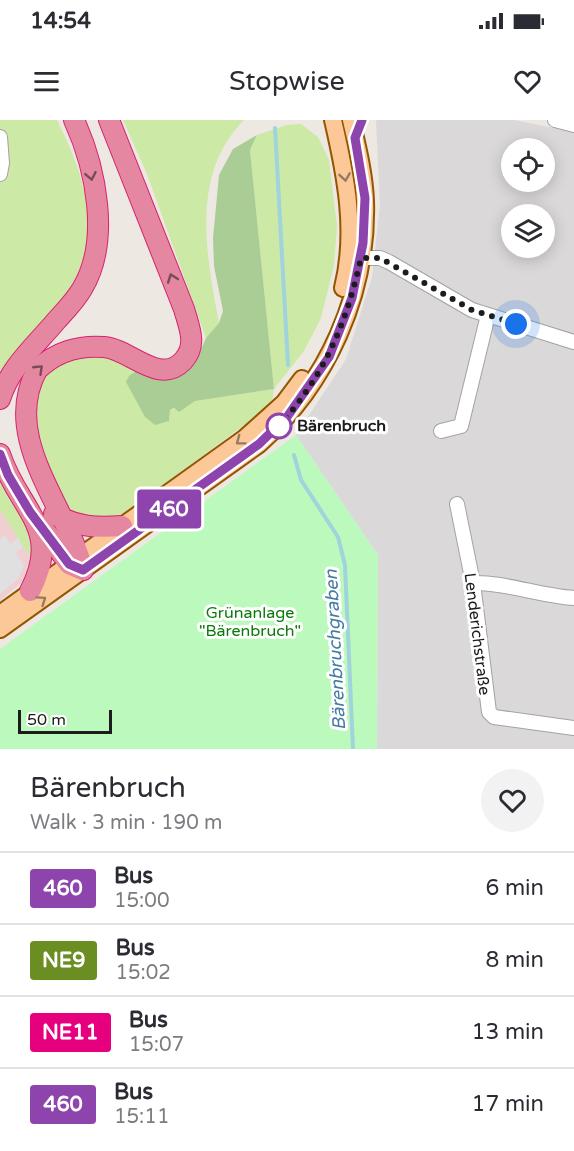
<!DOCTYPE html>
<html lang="en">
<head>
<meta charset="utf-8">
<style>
	:root { --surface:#fff; --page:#f2f2f3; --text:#2b2b33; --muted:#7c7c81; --line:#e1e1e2 }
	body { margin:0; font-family:"Varela Round",sans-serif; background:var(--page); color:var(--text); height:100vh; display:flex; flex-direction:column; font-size:22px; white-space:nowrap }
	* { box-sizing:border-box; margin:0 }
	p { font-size:20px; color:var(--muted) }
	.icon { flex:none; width:33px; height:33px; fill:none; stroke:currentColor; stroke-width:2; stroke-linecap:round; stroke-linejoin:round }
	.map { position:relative; height:629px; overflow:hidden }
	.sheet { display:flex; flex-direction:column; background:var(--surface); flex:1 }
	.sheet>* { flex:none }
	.badge { padding:0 12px; border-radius:4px; font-size:21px; line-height:39px }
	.controls { position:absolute; left:501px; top:18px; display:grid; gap:12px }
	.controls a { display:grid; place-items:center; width:54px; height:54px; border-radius:50%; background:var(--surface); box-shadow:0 3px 15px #0003; font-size:30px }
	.scale { position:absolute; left:18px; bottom:15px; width:94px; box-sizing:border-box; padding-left:6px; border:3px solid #1c1c1c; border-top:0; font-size:16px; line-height:21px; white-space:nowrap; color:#1c1c1c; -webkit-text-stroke:4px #fff; paint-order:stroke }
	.you { position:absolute; width:30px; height:30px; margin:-15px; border:4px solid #fff; border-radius:50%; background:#1a73e8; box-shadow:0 0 0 9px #1a73e833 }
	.map>.badge { position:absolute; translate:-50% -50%; box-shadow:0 0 0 3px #fff }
	.round { display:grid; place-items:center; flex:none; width:63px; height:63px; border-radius:32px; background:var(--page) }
	.overview { display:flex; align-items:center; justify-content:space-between; height:102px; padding:0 30px }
	h1 { font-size:28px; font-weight:600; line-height:45px }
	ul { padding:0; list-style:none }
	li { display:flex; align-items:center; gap:18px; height:72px; padding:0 30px; border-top:2px solid var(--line) }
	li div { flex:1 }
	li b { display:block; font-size:22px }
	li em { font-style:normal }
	li .badge { min-width:66px; font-weight:700; text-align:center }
	.status { display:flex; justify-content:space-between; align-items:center; height:42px; padding:0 30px; background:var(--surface); direction:ltr }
	.status svg { height:16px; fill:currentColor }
	header { display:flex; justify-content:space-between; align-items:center; height:78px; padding:0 30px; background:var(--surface); font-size:27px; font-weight:600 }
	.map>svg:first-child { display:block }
	.residential { fill:#dad8d9; fill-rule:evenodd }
	.commercial { fill:#efcfd1 }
	.grass { fill:#cce9a5 }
	.forest { fill:#aacd95 }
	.park { fill:#bcf9bc }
	.parking { fill:#e0e0e0 }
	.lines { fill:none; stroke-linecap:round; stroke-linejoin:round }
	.stream { stroke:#a0d3dc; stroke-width:4 }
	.minor-casing { stroke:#a3a3a3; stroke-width:16 }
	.major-casing { stroke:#935600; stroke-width:20 }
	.highway-casing { stroke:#d72270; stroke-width:22 }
	.minor { stroke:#fff; stroke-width:14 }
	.major { stroke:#fcc897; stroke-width:16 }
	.highway { stroke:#e687a1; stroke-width:20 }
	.oneway { stroke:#774c58 }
	.oneway2 { stroke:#977b60 }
	.line-casing { stroke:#fff; stroke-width:14 }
	.line { stroke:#8e44ad; stroke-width:9 }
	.walk { stroke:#1c1c1c; stroke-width:6; stroke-dasharray:0 10.8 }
	.stop-dot { fill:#fff; stroke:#8e44ad; stroke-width:3 }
	.labels { text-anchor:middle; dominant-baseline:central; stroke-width:6; stroke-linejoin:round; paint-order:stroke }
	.stop-label { font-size:16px; font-weight:bold; fill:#1c1c1c; stroke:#fff; text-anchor:start }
	.park-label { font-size:16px; fill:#0b790a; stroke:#fff }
	.street-label { font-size:16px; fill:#1c1c1c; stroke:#fff }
	.water-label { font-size:18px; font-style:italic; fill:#457ca3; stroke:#fff }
</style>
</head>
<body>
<div class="status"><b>14:54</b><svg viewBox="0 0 49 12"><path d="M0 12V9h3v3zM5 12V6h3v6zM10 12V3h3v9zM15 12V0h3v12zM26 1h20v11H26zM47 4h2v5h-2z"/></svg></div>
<header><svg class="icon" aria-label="menu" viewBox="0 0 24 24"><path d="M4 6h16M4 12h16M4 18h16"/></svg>Stopwise<svg class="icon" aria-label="heart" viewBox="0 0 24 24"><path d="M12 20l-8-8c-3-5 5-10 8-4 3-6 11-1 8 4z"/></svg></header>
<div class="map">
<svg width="574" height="629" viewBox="0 0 574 629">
	<rect width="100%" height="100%" fill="#ede8e1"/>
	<!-- residential -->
	<path class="residential" d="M376 0H514L574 12V629H377L378 435 296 315 346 239 372 157 380 85ZM512 28H544V62H512ZM512 94H544V128H512Z"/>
	<!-- commercial -->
	<polygon class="commercial" points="0,390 32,440 21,463 0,481"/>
	<!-- grass -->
	<g class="grass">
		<path d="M0 0H57C121 129 80 160 0 260Z"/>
		<path d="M123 0H244C190 54 206 135 219 203L206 218 147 54Z"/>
		<path d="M301 4 318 17 329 40 337 106 334 145 321 198 304 231 274 269 272 282 247 303 123 394 105 401 74 397 34 350 33 266C69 226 92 231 139 249V285L145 296 169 301 170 290 186 287 195 281 274 269 250 30 257 15 287 5Z"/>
		<polygon points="0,353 36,417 32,440 0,390"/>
	</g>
	<!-- forest -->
	<polygon class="forest" points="257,15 250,30 274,269 195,281 179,292 174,288 170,290 169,301 155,305 145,297 126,262 129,256 139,249 177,257 186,252 195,243 206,218 219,203 223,191 214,146 213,118 219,55 233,29"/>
	<!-- park -->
	<polygon class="park" points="296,315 378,435 377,629 0,629 0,529"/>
	<!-- parking -->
	<polygon class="parking" points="5,415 10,424 18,418 23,427 16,433 24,446 18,459 0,474 0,418"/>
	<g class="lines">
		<!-- stream -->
		<g class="stream">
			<polyline points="275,8 288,245"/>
			<polyline points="294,335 301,360 338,417 345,445 353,629"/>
		</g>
		<!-- minor casing -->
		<g class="minor-casing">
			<g id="minor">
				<polyline points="555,0 574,5"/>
				<polyline points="0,17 2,43 0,54"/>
				<polyline points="361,138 380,138 389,142 472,190 574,222"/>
				<polyline points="441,311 461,306 488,195"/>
				<polyline points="457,384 473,463 489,592 494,597 574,608"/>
				<path d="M473 463C504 462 540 476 574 478"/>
			</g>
		</g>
		<!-- major casing -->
		<g class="major-casing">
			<g id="major">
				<path d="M333 0C346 56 357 112 343 168"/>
				<polyline points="0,494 245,318 284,283 302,259"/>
				<path d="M0 509 259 324C327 264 368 173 365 81 364 54 357 26 351 0"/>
			</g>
		</g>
		<!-- highway casing -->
		<g class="highway-casing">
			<g id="highway">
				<path d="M0 279C10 247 35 226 56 201 65 191 75 181 82 169 111 121 96 48 74 0"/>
				<path d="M0 334C18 390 63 408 30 471"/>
				<path d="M54 394C77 407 96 408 122 406"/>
				<polyline points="41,405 69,444 83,450"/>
				<path d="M83 450C67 386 0 318 37 250 55 232 79 225 104 227 130 229 159 266 183 241 198 225 189 207 184 189L109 0"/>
			</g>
		</g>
		<!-- minor -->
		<use href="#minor" class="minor"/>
		<!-- major -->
		<use href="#major" class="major"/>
		<!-- highway -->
		<use href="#highway" class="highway"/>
	</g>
	<!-- one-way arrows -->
	<defs><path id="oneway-chevron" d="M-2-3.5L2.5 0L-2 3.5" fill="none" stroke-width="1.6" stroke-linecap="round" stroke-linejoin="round" transform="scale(1.5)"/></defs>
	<g class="oneway">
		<use href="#oneway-chevron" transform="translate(91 56) rotate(79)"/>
		<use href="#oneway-chevron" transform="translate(172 158) rotate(-110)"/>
		<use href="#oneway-chevron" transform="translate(39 249) rotate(-44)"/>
	</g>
	<g class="oneway2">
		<use href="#oneway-chevron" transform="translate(345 57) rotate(81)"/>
		<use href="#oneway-chevron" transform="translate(240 321) rotate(143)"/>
		<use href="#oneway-chevron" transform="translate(42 480) rotate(-35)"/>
	</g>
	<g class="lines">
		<!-- line casing -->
		<g class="line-casing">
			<polyline id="line" points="0,334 8,355 30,392 69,444 83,450 259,324 287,297 329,237 352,178 363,123 365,78 355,18 362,0"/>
		</g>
		<!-- line -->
		<use href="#line" class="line"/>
		<!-- walk -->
		<path class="walk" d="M279 306C325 254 346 205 361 138H380L472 190 516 204"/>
	</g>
	<!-- markers -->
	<circle class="stop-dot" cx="279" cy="306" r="12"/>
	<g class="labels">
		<!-- stop labels -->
		<g class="stop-label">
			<text x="297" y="306">Bärenbruch</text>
		</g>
		<!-- park labels -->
		<g class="park-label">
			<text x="250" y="493">Grünanlage<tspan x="250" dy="18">"Bärenbruch"</tspan></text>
		</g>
		<!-- street labels -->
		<g class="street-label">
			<text transform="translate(477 514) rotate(83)">Lenderichstraße</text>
		</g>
		<!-- water labels -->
		<g class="water-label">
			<text transform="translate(335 530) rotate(-93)">Bärenbruchgraben</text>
		</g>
	</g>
</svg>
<div class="controls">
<a><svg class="icon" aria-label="locate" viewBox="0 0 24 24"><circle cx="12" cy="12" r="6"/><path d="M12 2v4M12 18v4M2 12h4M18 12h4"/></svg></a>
<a><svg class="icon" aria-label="layers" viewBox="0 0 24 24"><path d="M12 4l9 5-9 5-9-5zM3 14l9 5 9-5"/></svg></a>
</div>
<div class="scale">50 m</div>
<div class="you" style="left:516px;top:204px"></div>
<b class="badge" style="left:169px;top:389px;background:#8e44ad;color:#fff">460</b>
</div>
<section class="sheet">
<div class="overview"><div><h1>Bärenbruch</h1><p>Walk · 3 min · 190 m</p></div><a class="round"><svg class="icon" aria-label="heart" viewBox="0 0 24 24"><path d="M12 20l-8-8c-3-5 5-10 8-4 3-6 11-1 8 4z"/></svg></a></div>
<ul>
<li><span class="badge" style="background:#8e44ad;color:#fff">460</span><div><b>Bus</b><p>15:00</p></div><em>6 min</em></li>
<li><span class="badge" style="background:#6b8e23;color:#fff">NE9</span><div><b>Bus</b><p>15:02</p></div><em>8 min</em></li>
<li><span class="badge" style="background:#e6007e;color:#fff">NE11</span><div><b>Bus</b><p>15:07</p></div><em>13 min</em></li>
<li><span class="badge" style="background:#8e44ad;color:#fff">460</span><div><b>Bus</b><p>15:11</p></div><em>17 min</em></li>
</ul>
</section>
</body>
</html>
